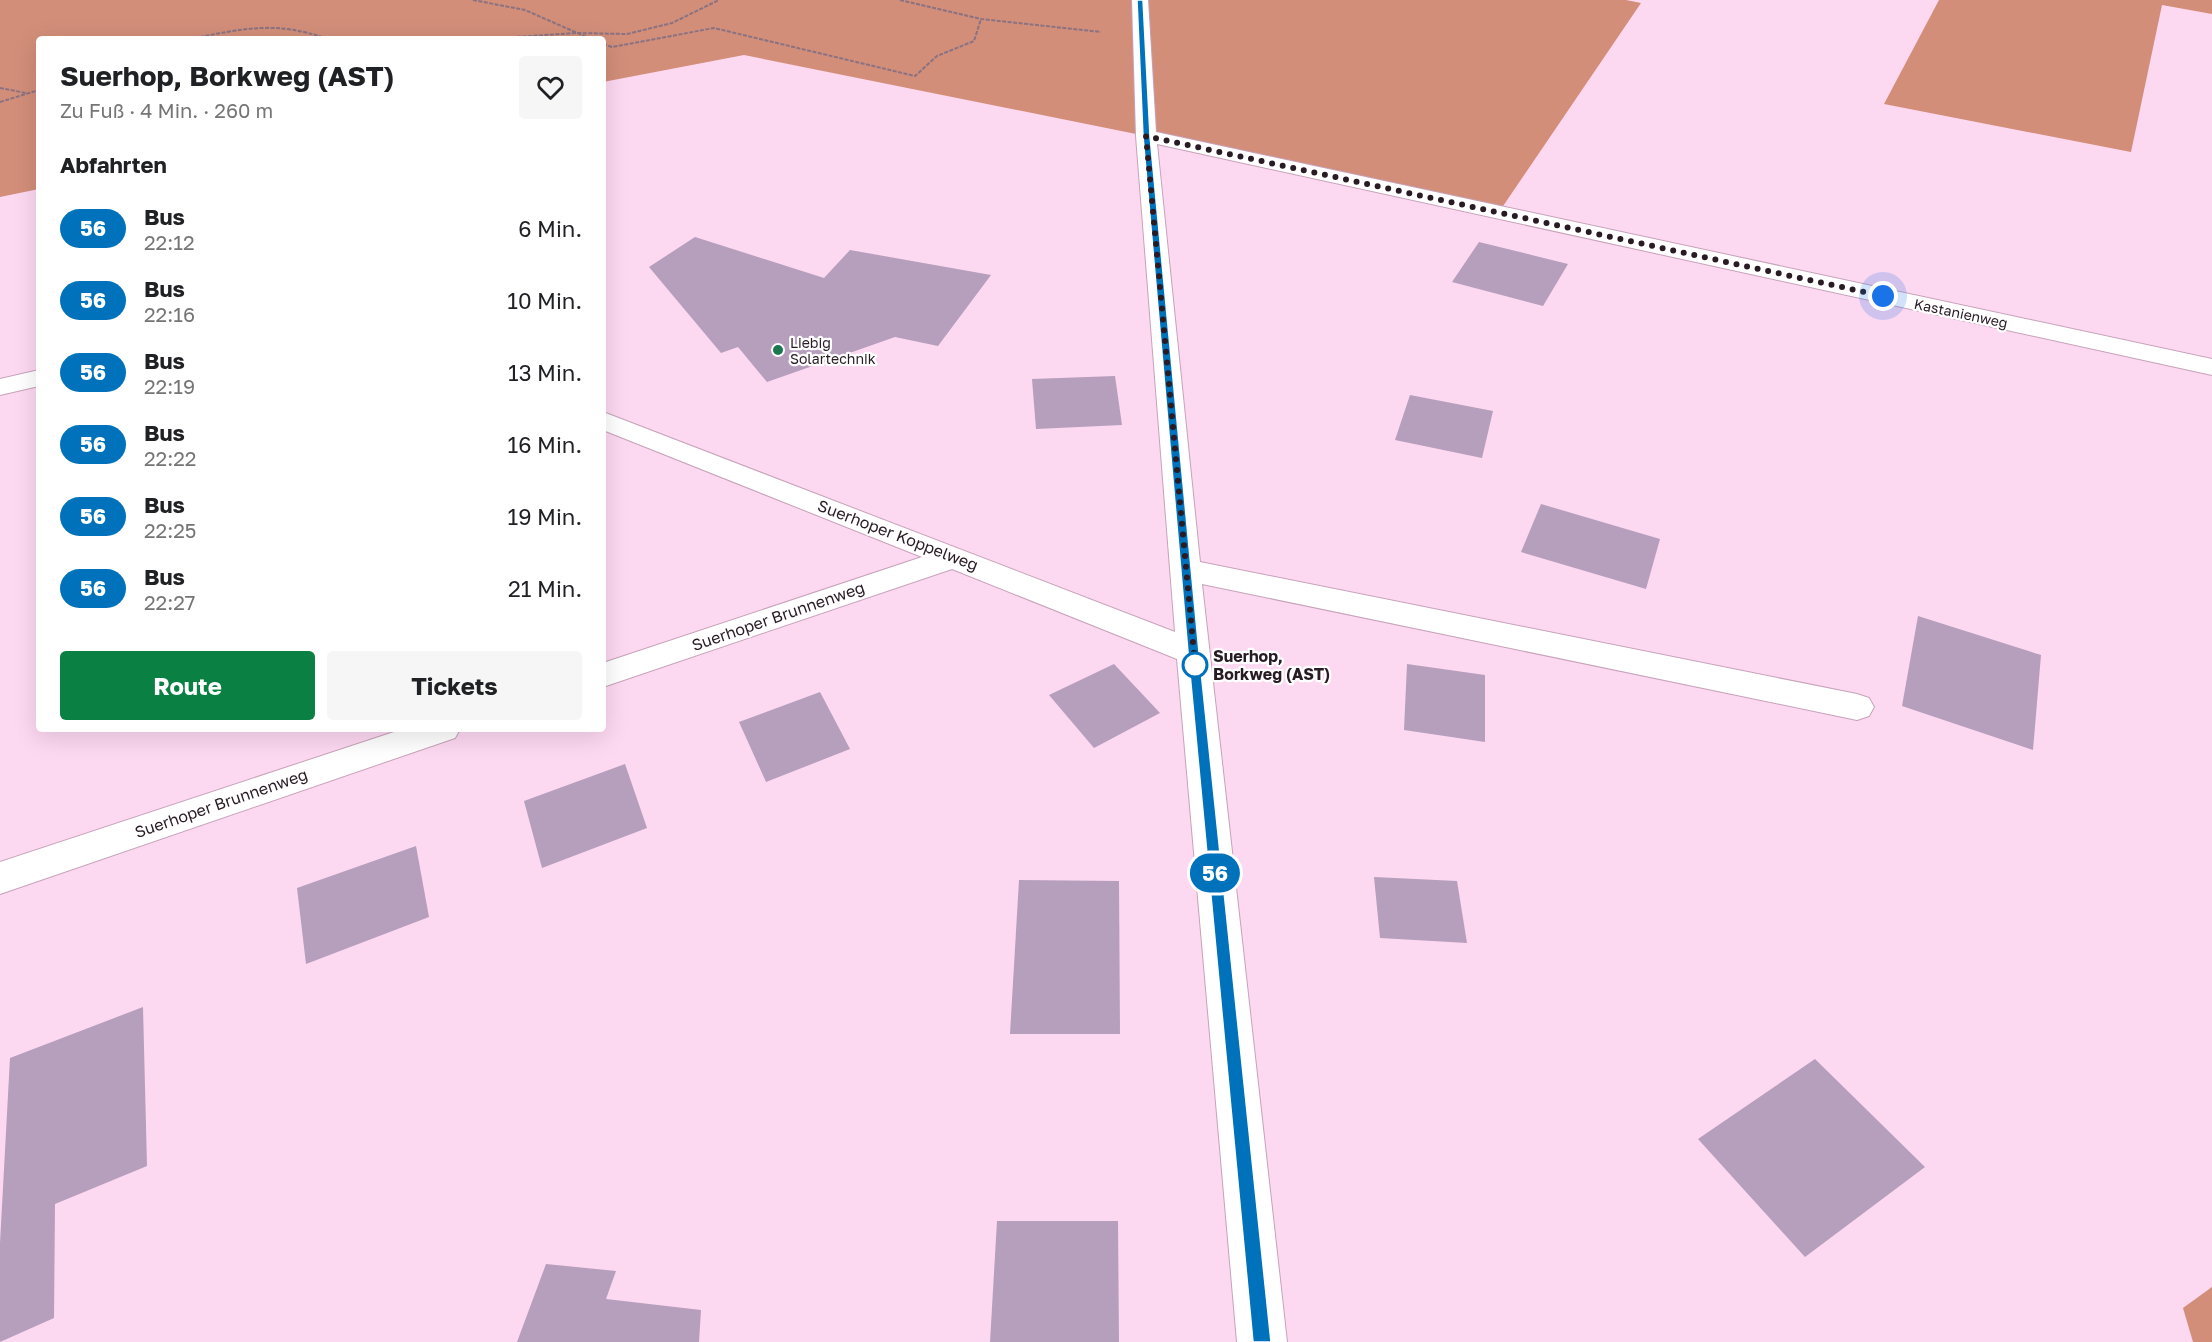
<!DOCTYPE html>
<html lang="de">
<head>
<meta charset="utf-8">
<style>
	:root { --surface:#fff; --page:#f6f6f6; --text:#202124; --muted:#757577; --accent:#0b8043 }
	body { margin:0; font-family:"Golos Text",sans-serif; background:var(--page); color:var(--text); height:100vh; display:flex; flex-direction:column; font-size:22px; white-space:nowrap }
	* { box-sizing:border-box; margin:0 }
	p { font-size:20px; color:var(--muted) }
	.icon { flex:none; width:33px; height:33px; fill:none; stroke:currentColor; stroke-width:2; stroke-linecap:round; stroke-linejoin:round }
	.map { position:relative; flex:1; overflow:hidden }
	.side { position:absolute; left:36px; top:36px; width:570px; height:696px; display:flex; flex-direction:column; background:var(--surface); border-radius:6px; box-shadow:0 6px 24px #0002 }
	.side>* { flex:none }
	.badge { padding:0 12px; border-radius:20px; font-size:21px; line-height:39px }
	.you { position:absolute; width:30px; height:30px; margin:-15px; border:4px solid #fff; border-radius:50%; background:#1a73e8; box-shadow:0 0 0 9px #1a73e833 }
	.map>.badge { position:absolute; translate:-50% -50%; box-shadow:0 0 0 3px #fff }
	h2 { padding:0 24px; font-size:22px; line-height:54px }
	.round { display:grid; place-items:center; flex:none; width:63px; height:63px; border-radius:6px; background:var(--page) }
	.overview { display:flex; align-items:center; justify-content:space-between; height:102px; padding:0 24px }
	h1 { font-size:28px; font-weight:700; line-height:45px }
	.action { display:flex; gap:12px; margin-top:auto; padding:12px 24px }
	.action a { flex:1; height:69px; border-radius:6px; background:var(--accent); color:#fff; font-size:24px; font-weight:700; line-height:69px; text-align:center }
	.action a+a { background:var(--page); color:var(--text) }
	ul { padding:0; list-style:none }
	li { display:flex; align-items:center; gap:18px; height:72px; padding:0 24px }
	li div { flex:1 }
	li b { display:block; font-size:22px }
	li em { font-style:normal }
	li .badge { min-width:66px; font-weight:700; text-align:center }
	.map>svg:first-child { display:block }
	.forest { fill:#d28e79 }
	.building { fill:#b69ebd }
	.lines { fill:none; stroke-linecap:round; stroke-linejoin:round }
	.minor-casing { stroke:#c6a3ba; stroke-width:2 }
	.path { stroke:#8a7282; stroke-width:2; stroke-dasharray:4 1.5; stroke-linecap:butt }
	.minor { fill:#fff; fill-rule:evenodd }
	.line { fill:#0072bc; stroke:#fff; stroke-width:1.5 }
	.walk { stroke:#281b24; stroke-width:6; stroke-dasharray:0 10.8 }
	.poi-dot { fill:#1b784e; stroke:#fff; stroke-width:2 }
	.stop-dot { fill:#fff; stroke:#0072bc; stroke-width:3 }
	.labels { text-anchor:middle; dominant-baseline:central; stroke-width:4.5; stroke-linejoin:round; paint-order:stroke }
	.far-street-label { font-size:14px; fill:#281b24; stroke:#fff }
	.far-poi-label { font-size:14px; fill:#281b24; stroke:#fff; text-anchor:start }
	.street-label { font-size:16px; fill:#281b24; stroke:#fff }
	.stop-label { font-size:16px; font-weight:bold; fill:#281b24; stroke:#fff; text-anchor:start }
</style>
</head>
<body>
<div class="map">
<svg width="2212" height="1342" viewBox="0 0 2212 1342">
	<rect width="100%" height="100%" fill="#fdd8f1"/>
	<!-- forest -->
	<g class="forest">
		<polygon points="0,0 1626,0 1641,3 1499,212 1146,136 744,55 603,82 603,39 39,39 39,189 0,197"/>
		<polygon points="1939,0 2212,0 2212,14 2162,5 2131,152 1884,104"/>
		<polygon points="2212,1287 2212,1342 2193,1342 2183,1308"/>
	</g>
	<!-- building -->
	<g class="building">
		<polygon points="695,237 824,278 850,250 991,275 938,346 895,337 767,382 738,347 721,353 649,267"/>
		<polygon points="1479,242 1568,264 1543,306 1452,282"/>
		<polygon points="1115,376 1122,425 1036,429 1032,379"/>
		<polygon points="1410,395 1493,411 1482,458 1395,440"/>
		<polygon points="1541,504 1660,539 1646,589 1521,552"/>
		<polygon points="1918,616 2041,655 2033,750 1902,706"/>
		<polygon points="1114,664 1160,713 1094,748 1049,695"/>
		<polygon points="1407,664 1485,675 1485,742 1404,730"/>
		<polygon points="820,692 850,749 766,782 739,722"/>
		<polygon points="625,764 647,828 542,868 524,801"/>
		<polygon points="416,846 429,917 306,964 297,888"/>
		<polygon points="1374,877 1457,881 1467,943 1380,938"/>
		<polygon points="1019,880 1119,881 1120,1034 1010,1034"/>
		<polygon points="143,1007 147,1166 55,1204 54,1318 0,1342 0,1243 10,1058"/>
		<polygon points="1815,1059 1925,1167 1805,1257 1698,1139"/>
		<polygon points="997,1221 1118,1221 1119,1342 990,1342"/>
		<polygon points="546,1264 616,1271 606,1299 701,1310 699,1342 517,1342"/>
	</g>
	<g class="lines">
		<!-- minor casing -->
		<g class="minor-casing">
			<g id="minor">
				<polygon points="1132,0 1148,0 1156,132 2212,359 2212,375 1157,144 1200,562 1857,694 1869,698 1874,707 1869,716 1857,720 1202,584 1287,1342 1237,1342 1177,659 952,569 603,687 603,663 922,557 603,430 603,412 1175,632 1136,136"/>
				<polygon points="39,370 39,386 0,395 0,379"/>
				<polygon points="403,729 460,729 455,738 0,894 0,862"/>
			</g>
		</g>
		<!-- path -->
		<g class="path">
			<polyline points="473,0 525,10 591,39"/>
			<polyline points="900,0 981,19 1101,32"/>
			<path d="M189 39C243 29 274 20 328 39"/>
			<polyline points="484,39 576,33 627,34 672,23 719,0"/>
			<polyline points="603,44 612,47 714,28 915,76 937,56 974,41 981,19"/>
			<polyline points="0,88 26,93"/>
			<polyline points="0,102 39,90"/>
		</g>
		<!-- minor -->
		<use href="#minor" class="minor"/>
	</g>
	<!-- line -->
	<polygon class="line" points="1137,0 1143,0 1150,136 1199,652 1271,1342 1253,1342 1188,652 1143,136"/>
	<g class="lines">
		<!-- walk -->
		<polyline class="walk" points="1195,665 1196,675 1146,136 1883,296"/>
	</g>
	<!-- markers -->
	<circle class="poi-dot" cx="778" cy="350" r="6"/>
	<circle class="stop-dot" cx="1195" cy="665" r="12"/>
	<g class="labels">
		<!-- far-street labels -->
		<g class="far-street-label">
			<text transform="translate(1961 313) rotate(12)">Kastanienweg</text>
		</g>
		<!-- far-poi labels -->
		<g class="far-poi-label">
			<text x="790" y="342">Liebig<tspan x="790" dy="16">Solartechnik</tspan></text>
		</g>
		<!-- street labels -->
		<g class="street-label">
			<text transform="translate(898 535) rotate(21)">Suerhoper Koppelweg</text>
			<text transform="translate(778 616) rotate(-19)">Suerhoper Brunnenweg</text>
			<text transform="translate(221 803) rotate(-19)">Suerhoper Brunnenweg</text>
		</g>
		<!-- stop labels -->
		<g class="stop-label">
			<text x="1213" y="656">Suerhop,<tspan x="1213" dy="18">Borkweg (AST)</tspan></text>
		</g>
	</g>
</svg>
<div class="you" style="left:1883px;top:296px"></div>
<b class="badge" style="left:1215px;top:873px;background:#0072bc;color:#fff">56</b>
<section class="side">
<div class="overview"><div><h1>Suerhop, Borkweg (AST)</h1><p>Zu Fuß · 4 Min. · 260 m</p></div><a class="round"><svg class="icon" aria-label="heart" viewBox="0 0 24 24"><path d="M12 20l-8-8c-3-5 5-10 8-4 3-6 11-1 8 4z"/></svg></a></div>
<h2>Abfahrten</h2>
<ul>
<li><span class="badge" style="background:#0072bc;color:#fff">56</span><div><b>Bus</b><p>22:12</p></div><em>6 Min.</em></li>
<li><span class="badge" style="background:#0072bc;color:#fff">56</span><div><b>Bus</b><p>22:16</p></div><em>10 Min.</em></li>
<li><span class="badge" style="background:#0072bc;color:#fff">56</span><div><b>Bus</b><p>22:19</p></div><em>13 Min.</em></li>
<li><span class="badge" style="background:#0072bc;color:#fff">56</span><div><b>Bus</b><p>22:22</p></div><em>16 Min.</em></li>
<li><span class="badge" style="background:#0072bc;color:#fff">56</span><div><b>Bus</b><p>22:25</p></div><em>19 Min.</em></li>
<li><span class="badge" style="background:#0072bc;color:#fff">56</span><div><b>Bus</b><p>22:27</p></div><em>21 Min.</em></li>
</ul>
<div class="action"><a>Route</a><a>Tickets</a></div>
</section>
</div>
</body>
</html>
